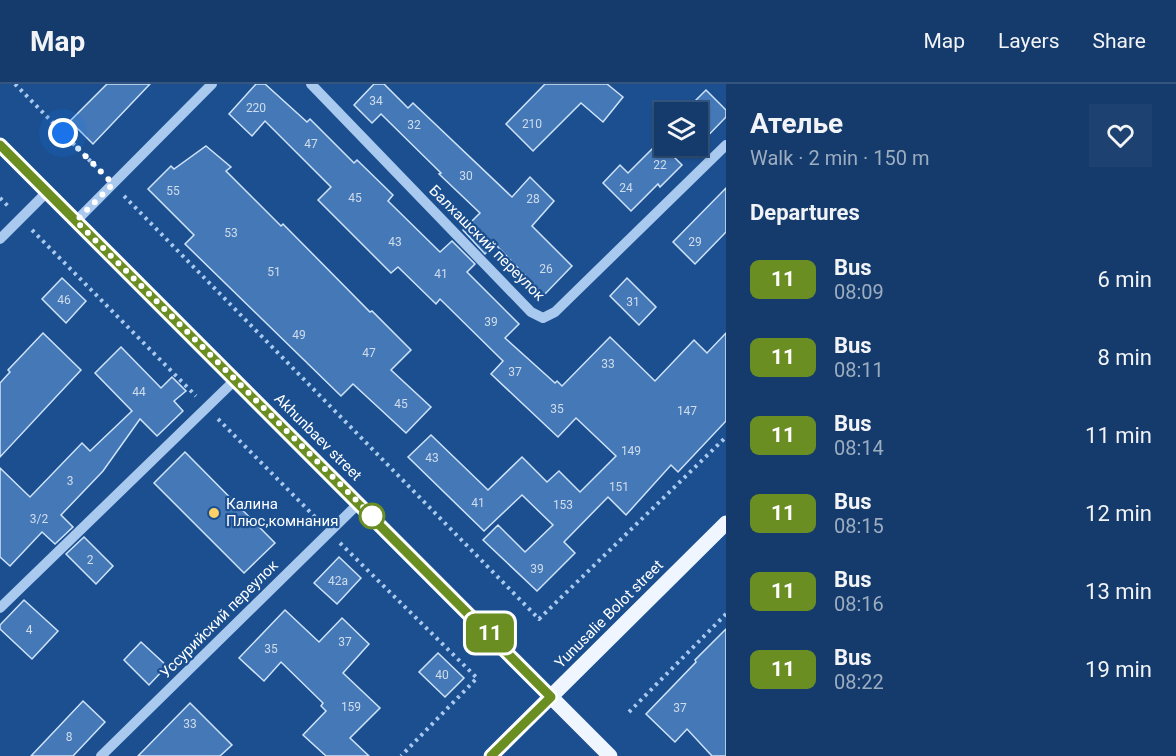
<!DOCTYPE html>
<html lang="en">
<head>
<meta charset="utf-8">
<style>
	:root { --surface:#143b6b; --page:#1d4271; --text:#f1f3f6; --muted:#9dadc1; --line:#33557e }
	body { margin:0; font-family:Roboto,sans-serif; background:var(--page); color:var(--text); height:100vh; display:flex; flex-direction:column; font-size:22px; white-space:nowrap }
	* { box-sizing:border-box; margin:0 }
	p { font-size:20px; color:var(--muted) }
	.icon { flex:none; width:33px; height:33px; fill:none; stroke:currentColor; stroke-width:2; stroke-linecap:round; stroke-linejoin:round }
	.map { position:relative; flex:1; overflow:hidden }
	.drawer { display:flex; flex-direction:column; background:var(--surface); width:450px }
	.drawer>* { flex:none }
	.badge { padding:0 12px; border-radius:9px; font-size:21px; line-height:39px }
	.controls { position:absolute; left:654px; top:18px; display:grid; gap:12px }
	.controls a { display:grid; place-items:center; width:54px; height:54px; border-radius:0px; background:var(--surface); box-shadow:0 2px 4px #0004,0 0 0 2px var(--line); font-size:30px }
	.you { position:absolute; width:30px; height:30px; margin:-15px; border:4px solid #fff; border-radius:50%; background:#1a73e8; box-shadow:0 0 0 9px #1a73e833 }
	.map>.badge { position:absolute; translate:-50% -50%; box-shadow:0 0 0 3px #fff }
	h2 { padding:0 24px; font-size:22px; line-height:54px }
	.round { display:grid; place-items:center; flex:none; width:63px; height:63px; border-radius:0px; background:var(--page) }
	.headline { display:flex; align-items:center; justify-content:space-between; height:102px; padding:0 24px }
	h1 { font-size:28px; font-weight:700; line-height:45px }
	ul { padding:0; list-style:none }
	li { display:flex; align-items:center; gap:18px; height:78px; padding:0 24px }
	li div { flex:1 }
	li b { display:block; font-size:22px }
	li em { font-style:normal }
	li .badge { min-width:66px; font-weight:700; text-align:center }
	header { display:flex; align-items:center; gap:36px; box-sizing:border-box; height:84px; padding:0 30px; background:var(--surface); border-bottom:2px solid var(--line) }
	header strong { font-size:28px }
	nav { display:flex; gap:33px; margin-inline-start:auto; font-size:21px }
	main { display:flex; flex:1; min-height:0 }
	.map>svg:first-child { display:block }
	.building { fill:#4478b7; stroke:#cfe3fa; stroke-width:1.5 }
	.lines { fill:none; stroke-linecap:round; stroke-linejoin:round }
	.path { stroke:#a9c9ee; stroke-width:4; stroke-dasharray:3 4.5; stroke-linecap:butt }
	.minor { stroke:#a9c9ee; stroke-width:10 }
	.major { stroke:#f0f6ff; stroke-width:15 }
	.line-casing { stroke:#fff; stroke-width:14 }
	.line { stroke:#6b8e23; stroke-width:9 }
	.walk { stroke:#fff; stroke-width:6; stroke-dasharray:0 10.8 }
	.poi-dot { fill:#ffd166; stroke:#1b4f8f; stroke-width:2 }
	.stop-dot { fill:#fff; stroke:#6b8e23; stroke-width:3 }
	.labels { text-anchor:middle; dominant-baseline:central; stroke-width:4.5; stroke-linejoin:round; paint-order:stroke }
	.number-label { font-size:12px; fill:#d0dded }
	.street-label { font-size:15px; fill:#fff; stroke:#1b4f8f }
	.poi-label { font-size:15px; fill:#fff; stroke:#1b4f8f; text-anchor:start }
</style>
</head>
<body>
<header>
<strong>Map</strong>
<nav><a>Map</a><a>Layers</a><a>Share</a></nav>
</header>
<main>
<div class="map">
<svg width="726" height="672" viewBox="0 0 726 672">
	<rect width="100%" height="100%" fill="#1b4f8f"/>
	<!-- building -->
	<g class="building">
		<polygon points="107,0 150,0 93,60 70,37"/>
		<polygon points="256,0 265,0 307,38 310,35 354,79 357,76 393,111 388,117 440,168 452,157 475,180 467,188 519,240 505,254 555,299 557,297 562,302 610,253 655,297 694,256 707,269 726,249 726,337 678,388 671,381 626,431 608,413 564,458 575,469 537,507 483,456 498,441 525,468 553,441 522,411 484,447 408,373 431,351 488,406 522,373 547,398 559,387 580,408 616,372 576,334 558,353 491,290 503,277 440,215 436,220 398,183 391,189 318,116 331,103 265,37 252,52 229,30"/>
		<polygon points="374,0 384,0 408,24 413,19 512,113 530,93 554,117 532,142 572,182 544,211 495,160 485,170 463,146 480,129 439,90 441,89 381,30 372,39 354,21"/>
		<polygon points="545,0 607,0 623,13 603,38 581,19 533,67 506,40"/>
		<polygon points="706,6 726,26 726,33 698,62 698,28 684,28"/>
		<polygon points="659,58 682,81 660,103 658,100 631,127 603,99 620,81 628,89"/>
		<polygon points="206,62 231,83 226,87 281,142 283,140 370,228 372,227 411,266 391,286 431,323 406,349 353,300 341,312 185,160 194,151 148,105 171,82 174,85"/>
		<polygon points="726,104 726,148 695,180 673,158"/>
		<polygon points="62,194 86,217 66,239 42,215"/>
		<polygon points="627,194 656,223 639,241 610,212"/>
		<polygon points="43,249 81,286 0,373 0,299 10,288 8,286"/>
		<polygon points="121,263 161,304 172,293 186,307 174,317 183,327 157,352 140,335 103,387 61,431 73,443 55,460 42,448 10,482 0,473 0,384 30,413 82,359 90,367 132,327 95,289"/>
		<polygon points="185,368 275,459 244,489 154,399"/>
		<polygon points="84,453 113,482 96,500 66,470"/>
		<polygon points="339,473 361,494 337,520 314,499"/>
		<polygon points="24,516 58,547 32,575 0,545 0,541"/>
		<polygon points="285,526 319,558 342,534 369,560 343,589 380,624 350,654 369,672 326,672 303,651 326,627 321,622 323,619 281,578 264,597 239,574"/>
		<polygon points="726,545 726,672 712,672 687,645 675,658 646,630 696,578 695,576"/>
		<polygon points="141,558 167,582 149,601 124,576"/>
		<polygon points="438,569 464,594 445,613 419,588"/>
		<polygon points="83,617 105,638 73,672 31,672"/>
		<polygon points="190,619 232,661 220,672 138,672"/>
	</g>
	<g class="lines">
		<!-- path -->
		<g class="path">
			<polyline points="15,0 102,89"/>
			<polyline points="124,112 539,535 726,353"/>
			<polyline points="0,114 8,122"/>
			<polyline points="32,146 196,312"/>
			<polyline points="218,335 318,436"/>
			<polyline points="340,459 477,594 401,672"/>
			<polyline points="629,628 726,530"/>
		</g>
		<!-- minor -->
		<g class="minor">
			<polyline points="311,0 531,228 543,234 555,228 726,61"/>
			<polyline points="76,137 212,0"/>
			<polyline points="0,155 47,108"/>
			<polyline points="0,524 235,296"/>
			<polyline points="101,672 359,419"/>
		</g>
		<!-- major -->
		<g class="major">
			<polyline points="0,61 610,672"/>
			<polyline points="491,672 726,439"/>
		</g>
	</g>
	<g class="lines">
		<!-- line casing -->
		<g class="line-casing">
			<polyline id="line" points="0,61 551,613 491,672"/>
		</g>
		<!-- line -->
		<use href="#line" class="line"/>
		<!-- walk -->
		<polyline class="walk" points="63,49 113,100 76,137 372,432"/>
	</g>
	<!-- markers -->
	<circle class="poi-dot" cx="214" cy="429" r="6"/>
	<circle class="stop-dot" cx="372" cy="432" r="12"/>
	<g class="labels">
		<!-- number labels -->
		<g class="number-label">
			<text x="376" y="17">34</text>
			<text x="256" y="24">220</text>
			<text x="532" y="40">210</text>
			<text x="414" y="41">32</text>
			<text x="311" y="60">47</text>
			<text x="660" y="81">22</text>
			<text x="466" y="92">30</text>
			<text x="626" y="104">24</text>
			<text x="173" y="107">55</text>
			<text x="355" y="114">45</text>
			<text x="533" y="115">28</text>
			<text x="231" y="149">53</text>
			<text x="395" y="158">43</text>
			<text x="695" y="158">29</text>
			<text x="546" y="185">26</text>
			<text x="274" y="188">51</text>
			<text x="441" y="190">41</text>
			<text x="64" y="216">46</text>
			<text x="633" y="218">31</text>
			<text x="491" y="238">39</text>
			<text x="299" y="251">49</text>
			<text x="369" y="269">47</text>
			<text x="608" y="280">33</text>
			<text x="515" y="288">37</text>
			<text x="139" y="308">44</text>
			<text x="401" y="320">45</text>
			<text x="557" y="325">35</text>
			<text x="687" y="327">147</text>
			<text x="631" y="367">149</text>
			<text x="432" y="374">43</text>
			<text x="70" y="397">3</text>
			<text x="619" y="403">151</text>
			<text x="478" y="419">41</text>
			<text x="563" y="421">153</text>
			<text x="39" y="435">3/2</text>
			<text x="90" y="476">2</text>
			<text x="537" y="485">39</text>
			<text x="338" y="497">42а</text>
			<text x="29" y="546">4</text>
			<text x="345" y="558">37</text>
			<text x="271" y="565">35</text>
			<text x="442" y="591">40</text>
			<text x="351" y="623">159</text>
			<text x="680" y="624">37</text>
			<text x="190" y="640">33</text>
			<text x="69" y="653">8</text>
		</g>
		<!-- street labels -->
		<g class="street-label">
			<text transform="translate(487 159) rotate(45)">Балхашский переулок</text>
			<text transform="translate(318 353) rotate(45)">Akhunbaev street</text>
			<text transform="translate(609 530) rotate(-45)">Yunusalie Bolot street</text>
			<text transform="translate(219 535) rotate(-45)">Уссурийский переулок</text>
		</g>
		<!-- poi labels -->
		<g class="poi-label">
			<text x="226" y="420">Калина<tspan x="226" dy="17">Плюс,комнания</tspan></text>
		</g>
	</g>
</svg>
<div class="controls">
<a><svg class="icon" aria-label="layers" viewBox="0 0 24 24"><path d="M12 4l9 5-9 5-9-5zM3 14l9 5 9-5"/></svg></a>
</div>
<div class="you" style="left:63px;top:49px"></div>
<b class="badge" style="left:490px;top:549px;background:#6b8e23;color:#fff">11</b>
</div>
<section class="drawer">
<div class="headline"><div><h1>Ателье</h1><p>Walk · 2 min · 150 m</p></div><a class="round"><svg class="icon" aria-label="heart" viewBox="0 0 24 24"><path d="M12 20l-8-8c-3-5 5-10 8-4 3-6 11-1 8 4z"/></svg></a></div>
<h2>Departures</h2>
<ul>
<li><span class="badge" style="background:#6b8e23;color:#fff">11</span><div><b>Bus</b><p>08:09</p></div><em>6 min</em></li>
<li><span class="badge" style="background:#6b8e23;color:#fff">11</span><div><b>Bus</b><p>08:11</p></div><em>8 min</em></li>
<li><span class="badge" style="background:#6b8e23;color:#fff">11</span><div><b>Bus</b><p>08:14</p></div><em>11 min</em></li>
<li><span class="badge" style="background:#6b8e23;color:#fff">11</span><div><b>Bus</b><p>08:15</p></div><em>12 min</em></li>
<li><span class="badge" style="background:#6b8e23;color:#fff">11</span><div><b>Bus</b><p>08:16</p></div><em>13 min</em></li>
<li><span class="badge" style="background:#6b8e23;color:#fff">11</span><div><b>Bus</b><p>08:22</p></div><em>19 min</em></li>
</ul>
</section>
</main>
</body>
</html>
